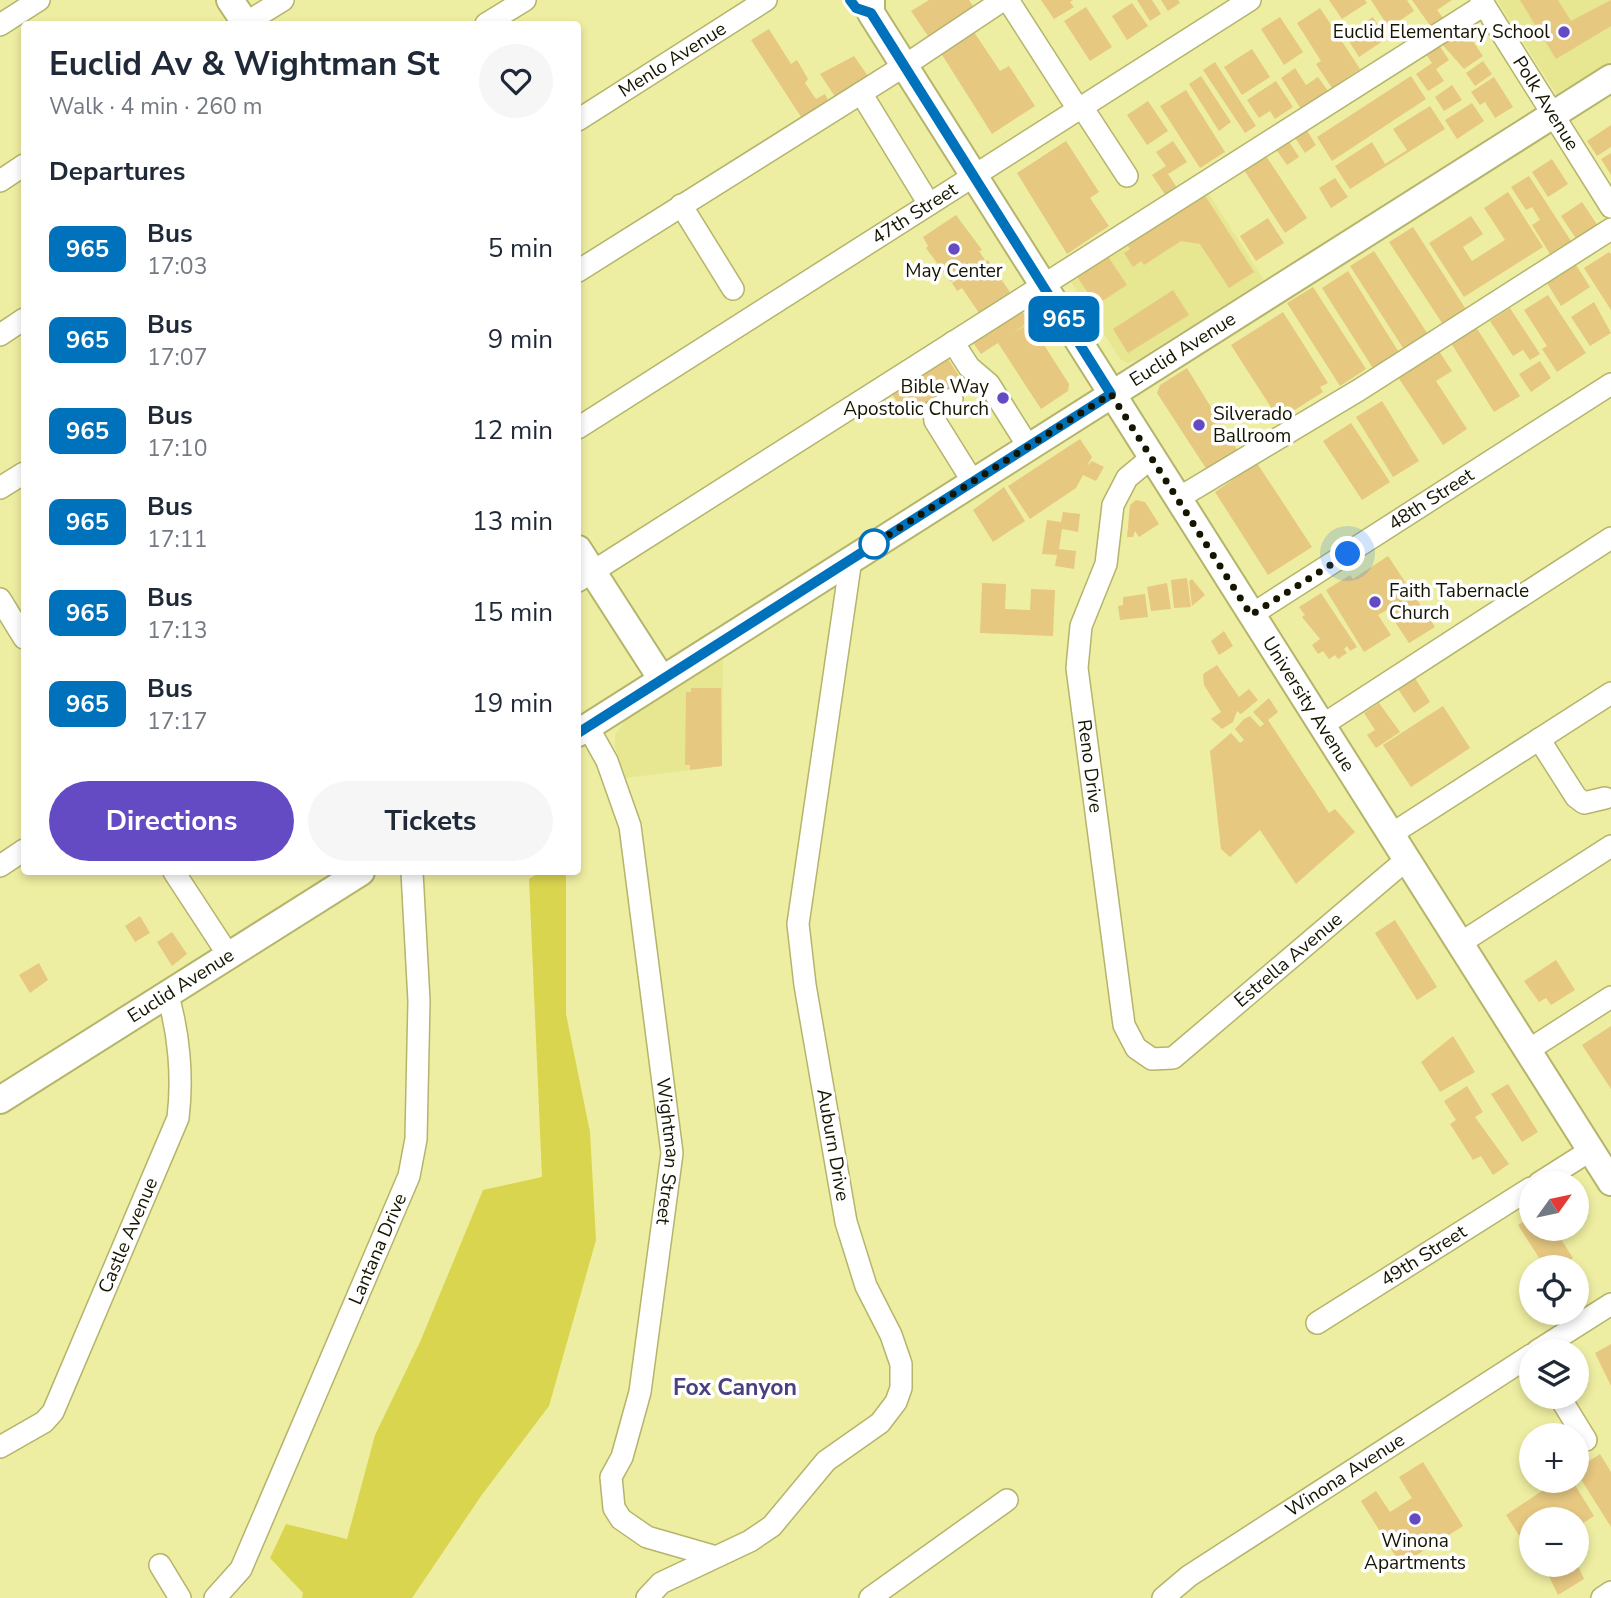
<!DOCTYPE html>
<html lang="en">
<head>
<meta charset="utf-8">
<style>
	:root { --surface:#fff; --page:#f6f6f7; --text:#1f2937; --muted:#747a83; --accent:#644bc4 }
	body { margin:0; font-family:"Nunito Sans",sans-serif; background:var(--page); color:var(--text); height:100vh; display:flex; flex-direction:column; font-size:26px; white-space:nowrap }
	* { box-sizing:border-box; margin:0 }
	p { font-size:23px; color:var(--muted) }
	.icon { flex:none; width:38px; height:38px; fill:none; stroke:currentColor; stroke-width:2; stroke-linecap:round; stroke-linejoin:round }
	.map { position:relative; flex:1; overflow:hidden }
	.drawer { position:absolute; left:21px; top:21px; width:560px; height:854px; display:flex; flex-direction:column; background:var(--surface); border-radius:7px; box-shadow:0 4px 10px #0003 }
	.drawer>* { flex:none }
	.badge { padding:0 14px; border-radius:10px; font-size:24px; line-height:46px }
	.needle { width:46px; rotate:57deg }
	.tools { position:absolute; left:1519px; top:1171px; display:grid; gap:14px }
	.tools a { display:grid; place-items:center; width:70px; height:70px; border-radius:50%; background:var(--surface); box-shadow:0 4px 10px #0003; font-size:35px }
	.you { position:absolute; width:35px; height:35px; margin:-18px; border:5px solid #fff; border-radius:50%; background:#1a73e8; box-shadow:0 0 0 10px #1a73e833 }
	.map>.badge { position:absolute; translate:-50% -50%; box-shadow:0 0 0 4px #fff }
	h2 { padding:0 28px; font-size:26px; line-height:63px }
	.round { display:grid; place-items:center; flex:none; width:74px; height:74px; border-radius:37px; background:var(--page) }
	.head { display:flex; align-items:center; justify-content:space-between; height:119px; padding:0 28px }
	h1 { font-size:33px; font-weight:700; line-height:52px }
	.action { display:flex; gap:14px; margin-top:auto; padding:14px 28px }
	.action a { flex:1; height:80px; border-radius:42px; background:var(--accent); color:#fff; font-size:28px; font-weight:700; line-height:80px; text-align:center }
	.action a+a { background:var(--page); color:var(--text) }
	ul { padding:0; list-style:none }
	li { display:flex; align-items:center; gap:21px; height:91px; padding:0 28px }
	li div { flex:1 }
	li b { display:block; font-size:26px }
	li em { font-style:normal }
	li .badge { min-width:77px; font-weight:700; text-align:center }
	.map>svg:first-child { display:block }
	.built { fill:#e7e691 }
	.green { fill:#d9d54f }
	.building { fill:#e6c881 }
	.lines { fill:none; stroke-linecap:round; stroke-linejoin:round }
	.minor-casing { stroke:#b5b46b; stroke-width:24 }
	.major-casing { stroke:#b5b46b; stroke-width:30 }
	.minor { stroke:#fff; stroke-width:21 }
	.major { stroke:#fff; stroke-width:26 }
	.line-casing { stroke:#fff; stroke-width:16 }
	.line { stroke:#0072bc; stroke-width:10 }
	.walk { stroke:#161500; stroke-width:7; stroke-dasharray:0 12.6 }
	.poi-dot { fill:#644bc4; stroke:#fff; stroke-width:2.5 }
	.stop-dot { fill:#fff; stroke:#0072bc; stroke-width:3.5 }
	.labels { text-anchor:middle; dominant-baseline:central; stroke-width:7; stroke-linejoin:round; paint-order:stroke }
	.poi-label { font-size:19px; fill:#161500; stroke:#fff; text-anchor:end }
	.street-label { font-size:19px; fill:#161500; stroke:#fff }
	.quarter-label { font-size:23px; font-weight:bold; fill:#49407d; stroke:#fff }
</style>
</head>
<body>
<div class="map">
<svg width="1611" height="1598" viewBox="0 0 1611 1598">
	<rect width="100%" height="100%" fill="#eeeea2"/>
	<!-- built -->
	<g class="built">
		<polygon points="1497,0 1611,0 1611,64 1559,98"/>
		<polygon points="1201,182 1264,280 1137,360 1127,363 1120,359 1063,269"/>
		<polygon points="723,655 722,766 626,778 615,747 615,735 623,723 637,710"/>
	</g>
	<!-- green -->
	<polygon class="green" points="540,872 566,872 566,1014 590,1132 596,1240 549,1406 481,1496 412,1598 302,1598 303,1593 270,1558 286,1524 347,1539 375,1435 420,1342 483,1190 542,1177 529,879"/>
	<!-- building -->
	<g class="building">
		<polygon points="929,0 969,0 975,9 930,39 911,11"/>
		<polygon points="1041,0 1073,0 1070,2 1074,7 1054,19"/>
		<polygon points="1137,0 1152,0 1161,14 1150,21"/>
		<polygon points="1161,0 1178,0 1180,3 1168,11"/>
		<polygon points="1329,0 1365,0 1367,3 1342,19"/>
		<polygon points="1371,0 1407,0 1414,11 1389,28"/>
		<polygon points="1412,0 1452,0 1437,10 1443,18 1431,27"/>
		<polygon points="1520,0 1558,0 1571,21 1611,0 1611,26 1556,59"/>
		<polygon points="1132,3 1148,26 1127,40 1112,16"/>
		<polygon points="1086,7 1112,47 1090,61 1064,21"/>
		<polygon points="1320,8 1360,69 1332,88 1316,64 1321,61 1297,23"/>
		<polygon points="1280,17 1303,52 1284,65 1261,29"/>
		<polygon points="1373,17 1386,39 1359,57 1345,35"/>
		<polygon points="1463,27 1483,56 1464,69 1441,43"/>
		<polygon points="769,29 791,64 797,60 808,79 805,83 816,99 825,94 831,106 805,123 751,40"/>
		<polygon points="972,29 1000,71 1009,66 1035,106 992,134 939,50"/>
		<polygon points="1437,42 1449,60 1436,69 1444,81 1428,91 1416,74 1432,63 1424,51"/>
		<polygon points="1252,49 1270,77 1242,95 1224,67"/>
		<polygon points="854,56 870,79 838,101 820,74"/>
		<polygon points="1483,61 1492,74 1475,86 1466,73"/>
		<polygon points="1215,62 1256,126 1245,133 1203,70"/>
		<polygon points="1295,68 1306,85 1318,77 1328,91 1301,109 1281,78"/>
		<polygon points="1201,76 1231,122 1219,131 1189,84"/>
		<polygon points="1411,76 1426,99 1332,161 1317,137"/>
		<polygon points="1494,77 1513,107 1495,118 1485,102 1480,105 1471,92"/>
		<polygon points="1276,81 1293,107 1275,119 1270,111 1259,118 1247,100"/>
		<polygon points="1452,85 1462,100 1444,111 1435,97"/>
		<polygon points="1186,90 1225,152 1200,168 1160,106"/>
		<polygon points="1148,101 1168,131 1147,145 1127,115"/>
		<polygon points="1472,103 1484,121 1457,139 1445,120"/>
		<polygon points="1430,106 1445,129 1350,189 1335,166 1372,142 1385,164 1407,150 1393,129"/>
		<polygon points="1611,125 1611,147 1597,156 1587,141"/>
		<polygon points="1306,129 1316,145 1305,153 1294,136"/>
		<polygon points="1288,140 1299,157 1287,165 1275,148"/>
		<polygon points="1066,141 1099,192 1090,198 1109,226 1067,254 1017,173"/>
		<polygon points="1173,141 1187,162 1168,174 1177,188 1166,196 1152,175 1166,166 1156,152"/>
		<polygon points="1611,153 1611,175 1601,159"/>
		<polygon points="1266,156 1307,218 1285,233 1244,170"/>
		<polygon points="1552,159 1568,184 1548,197 1532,172"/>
		<polygon points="1529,176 1571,241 1550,254 1532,225 1540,220 1532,207 1526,210 1511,187"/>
		<polygon points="1335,178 1348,197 1331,208 1319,188"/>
		<polygon points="1202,191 1254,272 1229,288 1200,244 1181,241 1144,265 1141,261 1133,267 1124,253 1130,249 1125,241"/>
		<polygon points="1508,192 1543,247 1464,297 1429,243 1471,216 1483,234 1463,247 1472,261 1505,240 1484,208"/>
		<polygon points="1582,202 1598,226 1577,240 1561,216"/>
		<polygon points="956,215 982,250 979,251 985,260 951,282 926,248 928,246 923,237"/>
		<polygon points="1268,218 1284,243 1256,261 1240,236"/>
		<polygon points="1413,227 1467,311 1444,326 1389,242"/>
		<polygon points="1374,251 1429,336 1405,351 1350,266"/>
		<polygon points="1105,252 1127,285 1096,305 1074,272"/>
		<polygon points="1609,252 1611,254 1611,310 1584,268"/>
		<polygon points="988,260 1010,292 979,313 962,288 957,291 952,283"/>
		<polygon points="1576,265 1590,287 1561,306 1547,283"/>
		<polygon points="1348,271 1400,354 1374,370 1322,288"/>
		<polygon points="1313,287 1366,369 1340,386 1287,303"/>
		<polygon points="1173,290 1189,315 1128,353 1113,329"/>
		<polygon points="1548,295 1586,353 1557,372 1542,349 1547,346 1524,310"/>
		<polygon points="1594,302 1611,333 1590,346 1571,317"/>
		<polygon points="1019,306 1029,322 1014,332 1030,323 1069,384 1068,391 1041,409 998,343 981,354 969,337"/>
		<polygon points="1510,308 1540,354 1530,360 1523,350 1513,356 1490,321"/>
		<polygon points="1283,312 1328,383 1320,387 1323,392 1279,420 1231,345"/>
		<polygon points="1476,327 1520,396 1494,412 1451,343"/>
		<polygon points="1437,348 1452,371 1436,381 1467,429 1443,445 1396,374"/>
		<polygon points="948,359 963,382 909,418 891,393"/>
		<polygon points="1540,361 1551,378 1531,392 1519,374"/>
		<polygon points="1187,368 1239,453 1209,473 1157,393 1160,385"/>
		<polygon points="1382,401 1419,461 1393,477 1356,417"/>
		<polygon points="1351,423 1390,482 1362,500 1323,441"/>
		<polygon points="1080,439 1092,457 1087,466 1092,461 1104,467 1096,481 1083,475 1076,488 1030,519 1008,486"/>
		<polygon points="1257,463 1312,547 1268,575 1215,492"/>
		<polygon points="1004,487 1025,521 993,542 973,510"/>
		<polygon points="1136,500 1145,502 1159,524 1139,537 1135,531 1133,537 1127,537 1130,505"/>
		<polygon points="1063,512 1080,514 1078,532 1062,529 1059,549 1076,551 1074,569 1055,566 1057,555 1042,554 1047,520 1061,522"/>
		<polygon points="1388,556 1435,627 1409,643 1387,610 1378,615 1391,635 1364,652 1326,590 1350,575 1353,579"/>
		<polygon points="1187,578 1191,607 1174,608 1171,580"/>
		<polygon points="1192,579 1205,595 1192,606 1189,581"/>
		<polygon points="982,583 1006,584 1005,609 1030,610 1031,589 1055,590 1053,636 980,633"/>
		<polygon points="1167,583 1171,609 1151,611 1147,587"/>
		<polygon points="1321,593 1357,647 1350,651 1347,646 1344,649 1347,653 1338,659 1335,655 1329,659 1323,651 1318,654 1312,645 1320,639 1302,617 1305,615 1299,607"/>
		<polygon points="1145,594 1148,617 1120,620 1118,606 1123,605 1123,597"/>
		<polygon points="1224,631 1233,646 1219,655 1211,641"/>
		<polygon points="1217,665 1239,697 1249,689 1258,700 1241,714 1237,711 1233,722 1222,729 1211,719 1221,712 1204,685 1203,674"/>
		<polygon points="1413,675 1430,702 1414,713 1398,689"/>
		<polygon points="691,688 721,688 722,766 690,770 690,765 685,765 686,692 691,692"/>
		<polygon points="1269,698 1278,712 1268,720 1329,813 1335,809 1355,832 1296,884 1260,830 1230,857 1221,849 1210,751 1231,733 1240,743 1244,740 1235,729 1244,719 1250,716 1260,727 1264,724 1253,712"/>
		<polygon points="1379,703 1400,732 1376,748 1367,735 1375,730 1364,713"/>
		<polygon points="1443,706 1470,748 1411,787 1383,745"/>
		<polygon points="140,916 150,933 135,942 125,926"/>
		<polygon points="1395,920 1437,987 1417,1000 1375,933"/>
		<polygon points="172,932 187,954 172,966 157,942"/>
		<polygon points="1556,960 1575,990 1551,1005 1546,998 1539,1002 1524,981"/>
		<polygon points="39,963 48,980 30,993 19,975"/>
		<polygon points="1611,1026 1611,1089 1582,1045"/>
		<polygon points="1453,1036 1475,1072 1440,1092 1421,1062"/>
		<polygon points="1508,1084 1538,1132 1522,1142 1491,1094"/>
		<polygon points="1467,1086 1483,1112 1475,1117 1509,1164 1493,1175 1481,1156 1473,1160 1450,1124 1456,1120 1444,1101"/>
		<polygon points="1531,1217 1531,1228 1554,1228 1573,1258 1569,1261 1573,1267 1545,1267 1518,1225"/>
		<polygon points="1611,1344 1611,1386 1595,1353"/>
		<polygon points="1600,1454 1611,1472 1611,1527 1577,1473 1577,1469"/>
		<polygon points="1423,1462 1463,1526 1401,1565 1361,1501 1376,1491 1390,1512 1412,1498 1399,1477"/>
		<polygon points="1558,1480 1572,1480 1594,1516 1577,1527 1577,1519 1531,1519 1531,1554 1506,1515"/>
		<polygon points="1543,1564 1577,1564 1584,1579 1558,1595"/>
	</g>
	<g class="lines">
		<!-- minor casing -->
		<g class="minor-casing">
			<g id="minor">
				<polyline points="1008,0 1078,109"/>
				<path id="s1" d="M1481 0 1611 207"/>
				<polyline points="244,24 283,0"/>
				<polyline points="486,24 525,0"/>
				<polyline points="0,25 39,0"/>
				<polyline points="861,93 929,204"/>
				<polyline points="1082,107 1127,176"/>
				<path id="s2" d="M578 120 766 0"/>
				<polyline points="0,181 24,165"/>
				<polyline points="681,205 733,289"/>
				<polyline points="578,271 904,66 1003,0"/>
				<polyline points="0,335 24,319"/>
				<polyline points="953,342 969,367 989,384 1028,446"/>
				<polyline points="952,399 934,411 935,421 973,482"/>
				<path id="s3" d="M578 428 1250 0"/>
				<path id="s4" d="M1151 458 1127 478 1113 505 1106 564 1081 626 1077 668 1124 1025 1136 1048 1152 1059 1173 1058 1406 860"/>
				<polyline points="0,488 24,473"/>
				<polyline points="1177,499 1359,390 1611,229"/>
				<polyline points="578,581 1484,5"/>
				<polyline points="0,599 24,638"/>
				<path id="s5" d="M1251 615 1611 384"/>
				<polyline points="1321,726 1611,538"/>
				<path id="s6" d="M588 727 607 761 630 826 672 1153 640 1392 622 1457 611 1477 614 1508 621 1519 647 1537 713 1556"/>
				<polyline points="1539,739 1576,797 1584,803 1605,798"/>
				<polyline points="1390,835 1611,693"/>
				<polyline points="0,866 24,850"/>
				<polyline points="174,872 227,953"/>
				<polyline points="1459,944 1611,846"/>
				<polyline points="1527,1051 1611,997"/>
				<polyline points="1539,1183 1591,1150"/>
				<path id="s7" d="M1317 1323 1531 1188"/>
				<polyline points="1537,1351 1611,1304"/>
				<polyline points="1559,1396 1586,1440"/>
				<path id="s8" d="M0 1447 44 1422 53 1412 178 1118C183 1077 179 1032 167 993"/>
				<polyline points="160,1565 180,1598"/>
				<path id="s9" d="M215 1598 241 1569 409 1176 416 1139 419 1001 412 872"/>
				<polyline points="647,1598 661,1583 750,1541 772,1526 826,1461 880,1423 896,1402 901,1388 901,1364 891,1335 866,1286 846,1222 805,985 798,924 851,559"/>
				<polyline points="870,1598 1007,1500"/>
				<path id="s10" d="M1163 1598 1189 1576 1531 1355"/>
				<polyline points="1602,1598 1611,1592"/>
			</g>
		</g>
		<!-- major casing -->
		<g class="major-casing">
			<g id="major">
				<polyline points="230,0 246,24"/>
				<path id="s11" d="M871 0V13L1611 1182"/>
				<polyline points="578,549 661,678"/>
				<path id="s12" d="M578 733 1611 78"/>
				<path id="s13" d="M0 1100 361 872"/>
			</g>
		</g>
		<!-- minor -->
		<use href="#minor" class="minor"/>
		<!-- major -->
		<use href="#major" class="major"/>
	</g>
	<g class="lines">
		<!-- line casing -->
		<g class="line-casing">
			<polyline id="line" points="578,733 1111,394 871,13 856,8 850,0"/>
		</g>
		<!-- line -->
		<use href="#line" class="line"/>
		<!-- walk -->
		<polyline class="walk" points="874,544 871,546 1111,394 1251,615 1348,554"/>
	</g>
	<!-- markers -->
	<g class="poi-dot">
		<circle cx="1564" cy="32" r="7"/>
		<circle cx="954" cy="249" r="7"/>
		<circle cx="1003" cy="398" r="7"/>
		<circle cx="1199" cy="425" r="7"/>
		<circle cx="1375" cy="602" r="7"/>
		<circle cx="1415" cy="1519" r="7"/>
	</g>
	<circle class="stop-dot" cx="874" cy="544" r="14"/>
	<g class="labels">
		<!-- poi labels -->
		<g class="poi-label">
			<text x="1550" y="32">Euclid Elementary School</text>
			<text x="954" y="271" text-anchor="middle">May Center</text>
			<text x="989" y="387">Bible Way<tspan x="989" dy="22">Apostolic Church</tspan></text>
			<text x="1213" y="414" text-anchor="start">Silverado<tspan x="1213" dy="22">Ballroom</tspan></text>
			<text x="1389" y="591" text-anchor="start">Faith Tabernacle<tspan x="1389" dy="22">Church</tspan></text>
			<text x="1415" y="1541" text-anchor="middle">Winona<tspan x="1415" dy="22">Apartments</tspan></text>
		</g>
		<!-- street labels -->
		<g class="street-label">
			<text stroke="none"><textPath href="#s2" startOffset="112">Menlo Avenue</textPath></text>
			<text stroke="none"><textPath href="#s1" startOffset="122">Polk Avenue</textPath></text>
			<text stroke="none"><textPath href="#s3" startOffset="399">47th Street</textPath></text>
			<text stroke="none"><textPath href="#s12" startOffset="716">Euclid Avenue</textPath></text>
			<text stroke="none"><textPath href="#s5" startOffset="214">48th Street</textPath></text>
			<text stroke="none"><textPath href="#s11" startOffset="831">University Avenue</textPath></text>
			<text stroke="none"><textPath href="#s4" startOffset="329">Reno Drive</textPath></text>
			<text stroke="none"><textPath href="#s4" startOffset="808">Estrella Avenue</textPath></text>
			<text stroke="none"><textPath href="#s13" startOffset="214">Euclid Avenue</textPath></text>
			<text transform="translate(833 1145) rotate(80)">Auburn Drive</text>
			<text stroke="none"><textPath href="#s6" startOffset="436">Wightman Street</textPath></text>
			<text stroke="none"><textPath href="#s8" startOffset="256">Castle Avenue</textPath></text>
			<text stroke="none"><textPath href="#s9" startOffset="387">Lantana Drive</textPath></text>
			<text stroke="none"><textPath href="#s7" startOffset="126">49th Street</textPath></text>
			<text stroke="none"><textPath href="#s10" startOffset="220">Winona Avenue</textPath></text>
		</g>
		<!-- quarter labels -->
		<g class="quarter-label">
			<text x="735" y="1387">Fox Canyon</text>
		</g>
	</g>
</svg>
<div class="tools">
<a><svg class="needle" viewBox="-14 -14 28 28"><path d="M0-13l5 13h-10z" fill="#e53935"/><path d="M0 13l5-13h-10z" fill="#747a83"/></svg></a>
<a><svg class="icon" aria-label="locate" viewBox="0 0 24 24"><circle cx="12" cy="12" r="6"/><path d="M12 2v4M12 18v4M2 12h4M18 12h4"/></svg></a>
<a><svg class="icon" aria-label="layers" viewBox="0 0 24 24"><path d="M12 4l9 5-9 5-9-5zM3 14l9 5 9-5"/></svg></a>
<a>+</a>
<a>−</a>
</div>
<div class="you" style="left:1348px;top:554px"></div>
<b class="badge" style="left:1064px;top:319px;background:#0072bc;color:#fff">965</b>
<section class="drawer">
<div class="head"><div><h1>Euclid Av &amp; Wightman St</h1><p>Walk · 4 min · 260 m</p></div><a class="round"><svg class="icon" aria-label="heart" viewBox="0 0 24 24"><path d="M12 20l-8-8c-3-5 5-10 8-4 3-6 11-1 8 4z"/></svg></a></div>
<h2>Departures</h2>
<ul>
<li><span class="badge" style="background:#0072bc;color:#fff">965</span><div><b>Bus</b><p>17:03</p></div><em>5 min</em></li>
<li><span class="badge" style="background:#0072bc;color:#fff">965</span><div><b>Bus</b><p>17:07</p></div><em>9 min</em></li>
<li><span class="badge" style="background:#0072bc;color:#fff">965</span><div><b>Bus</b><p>17:10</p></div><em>12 min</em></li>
<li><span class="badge" style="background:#0072bc;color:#fff">965</span><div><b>Bus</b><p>17:11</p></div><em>13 min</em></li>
<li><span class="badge" style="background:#0072bc;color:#fff">965</span><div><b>Bus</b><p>17:13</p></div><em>15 min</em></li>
<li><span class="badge" style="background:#0072bc;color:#fff">965</span><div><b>Bus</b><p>17:17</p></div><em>19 min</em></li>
</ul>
<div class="action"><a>Directions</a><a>Tickets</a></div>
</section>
</div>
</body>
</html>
